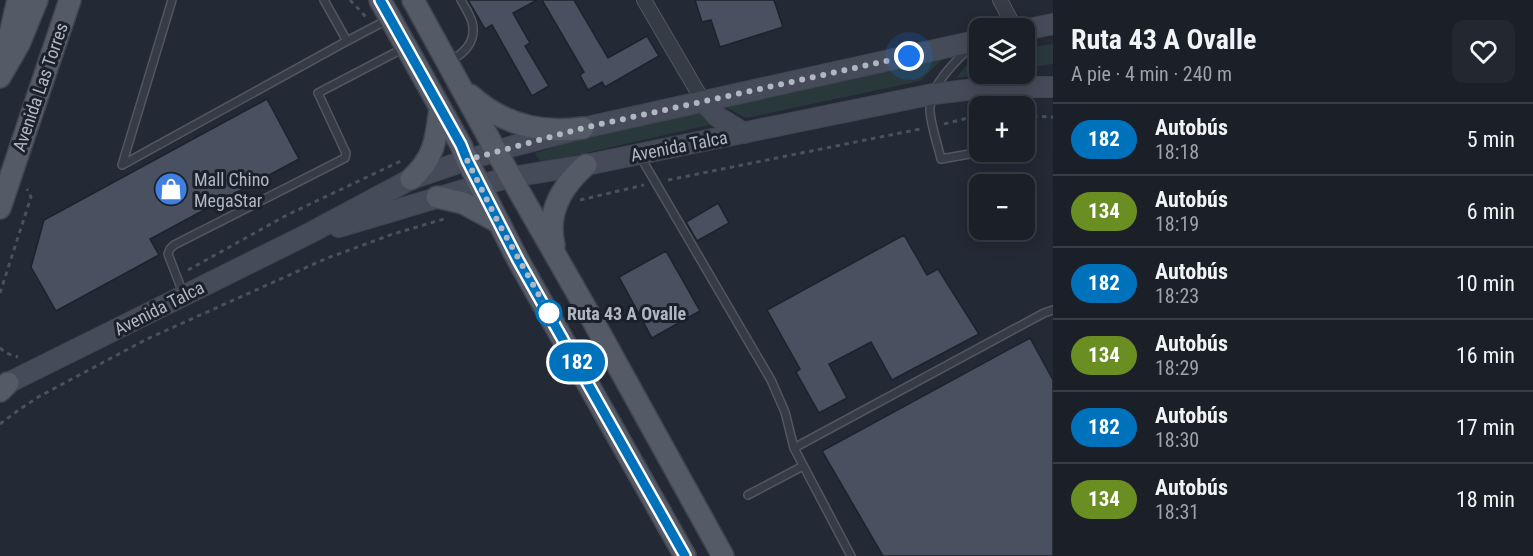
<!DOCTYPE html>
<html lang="es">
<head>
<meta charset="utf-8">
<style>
	:root { --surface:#1a1f28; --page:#232730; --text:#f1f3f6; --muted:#9fa2a8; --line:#383d45 }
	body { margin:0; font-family:"Roboto Condensed",sans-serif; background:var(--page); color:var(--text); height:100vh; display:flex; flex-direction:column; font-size:22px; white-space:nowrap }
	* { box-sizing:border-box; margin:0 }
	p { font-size:20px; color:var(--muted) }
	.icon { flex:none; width:33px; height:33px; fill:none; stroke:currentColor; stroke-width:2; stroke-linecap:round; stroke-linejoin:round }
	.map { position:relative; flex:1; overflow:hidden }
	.sheet { display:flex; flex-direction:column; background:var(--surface); width:480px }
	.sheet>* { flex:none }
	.badge { padding:0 12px; border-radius:20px; font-size:21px; line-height:39px }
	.controls { position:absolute; left:969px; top:18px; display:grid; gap:12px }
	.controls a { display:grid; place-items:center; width:66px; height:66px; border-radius:12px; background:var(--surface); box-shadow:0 3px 15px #0003,0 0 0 2px var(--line); font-size:30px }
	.you { position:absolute; width:30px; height:30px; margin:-15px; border:4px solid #fff; border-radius:50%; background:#1a73e8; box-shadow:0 0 0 9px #1a73e833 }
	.map>.badge { position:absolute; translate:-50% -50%; box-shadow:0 0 0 3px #fff }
	.round { display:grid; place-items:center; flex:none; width:63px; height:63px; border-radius:12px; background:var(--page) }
	.summary { display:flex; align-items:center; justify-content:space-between; height:102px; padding:0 18px }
	h1 { font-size:28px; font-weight:700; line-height:45px }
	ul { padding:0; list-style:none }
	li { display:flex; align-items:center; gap:18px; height:72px; padding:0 18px; border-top:2px solid var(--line) }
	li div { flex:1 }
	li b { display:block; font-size:22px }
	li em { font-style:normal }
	li .badge { min-width:66px; font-weight:700; text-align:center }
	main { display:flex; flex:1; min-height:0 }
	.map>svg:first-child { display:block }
	.green { fill:#29393b }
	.building { fill:#49505f; stroke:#1d232d; stroke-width:1.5 }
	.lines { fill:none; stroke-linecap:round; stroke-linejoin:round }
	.lane-casing { stroke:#515661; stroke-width:10 }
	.street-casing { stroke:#515661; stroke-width:16 }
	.secondary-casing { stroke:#3f4550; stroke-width:22 }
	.primary-casing { stroke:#3f4550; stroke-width:24 }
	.path { stroke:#465458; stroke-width:3; stroke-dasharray:4.5 4.5; stroke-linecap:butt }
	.lane { stroke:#363c46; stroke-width:7 }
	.street { stroke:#363c46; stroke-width:14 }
	.secondary { stroke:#454b59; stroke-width:20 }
	.primary { stroke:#545a66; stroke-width:21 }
	.line-casing { stroke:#fff; stroke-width:14 }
	.line { stroke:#0072bc; stroke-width:9 }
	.walk { stroke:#b1b6c3; stroke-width:6; stroke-dasharray:0 10.8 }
	.stop-dot { fill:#fff; stroke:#0072bc; stroke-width:3 }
	.labels { text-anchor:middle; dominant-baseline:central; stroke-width:6; stroke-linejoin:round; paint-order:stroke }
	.street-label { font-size:18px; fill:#b1b6c3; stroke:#1b212b }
	.poi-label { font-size:18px; fill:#b1b6c3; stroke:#1b212b; text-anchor:start }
	.stop-label { font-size:18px; font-weight:bold; fill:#b1b6c3; stroke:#1b212b; text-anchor:start }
</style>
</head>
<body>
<main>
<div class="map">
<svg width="1053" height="556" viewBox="0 0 1053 556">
	<rect width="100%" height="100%" fill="#232935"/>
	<!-- green -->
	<g class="green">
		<polygon points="1053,44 1053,64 1025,68 1025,48"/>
		<polygon points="979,55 980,74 987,74 956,78 974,56"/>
		<polygon points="946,56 920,81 746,118 726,107"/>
		<polygon points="699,112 713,124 551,161 541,162 535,153 571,142"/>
	</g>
	<!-- building -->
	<g class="building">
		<polygon points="468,0 537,0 513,13 530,43 525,46 549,86 532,96 492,25 485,29"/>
		<polygon points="542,0 574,0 608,58 647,36 659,56 605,87 602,82 588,90 580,75 584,72"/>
		<polygon points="695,0 774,0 783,27 720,47 711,20 702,22"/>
		<polygon points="267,99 299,159 150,239 159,255 56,311 31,267 44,220"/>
		<polygon points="718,203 729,223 697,241 686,222"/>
		<polygon points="904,235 927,275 938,269 979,334 892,380 871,342 829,364 847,398 819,413 796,372 800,369 767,310"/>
		<polygon points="666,251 700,311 652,338 619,277"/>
		<polygon points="1030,338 1053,380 1053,556 883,556 822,451"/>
	</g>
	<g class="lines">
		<!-- lane casing -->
		<g class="lane-casing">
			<g id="lane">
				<polyline points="172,0 122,165 347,41 387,20"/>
				<polyline points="324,0 347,41"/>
				<path d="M969 48C954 63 931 85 930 107 929 121 938 145 941 159L981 152"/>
				<path d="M448 61C464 55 477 41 472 22 470 15 465 7 461 0"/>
				<polyline points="982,106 990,90"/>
				<polyline points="640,156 771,380 785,412 794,448 851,556"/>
				<polyline points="183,293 168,254 170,249 174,245 345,158 346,153 318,93 404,48"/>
				<polyline points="794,448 1044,313 1053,310"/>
				<polyline points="748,495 803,466"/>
			</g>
		</g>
		<!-- street casing -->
		<g class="street-casing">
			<g id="street">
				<polyline points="644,0 703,101"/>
				<polyline points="1000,0 1015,28"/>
			</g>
		</g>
		<!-- secondary casing -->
		<g class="secondary-casing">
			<g id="secondary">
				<polyline points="1024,30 1053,24"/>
				<polyline points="703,101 718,117 744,133"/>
				<polyline points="339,227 480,185 512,177 586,165 933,94 992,87 1053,87"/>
				<polyline points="8,383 310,233 411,179 467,160 513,146 583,128 980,40"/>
			</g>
		</g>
		<!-- primary casing -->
		<g class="primary-casing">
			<g id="primary">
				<polyline points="380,0 461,145 467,160 518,260 685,556"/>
				<polyline points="413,0 496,151 592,319 723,556"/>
				<polyline points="6,51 18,0"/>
				<polyline points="0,77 19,44 37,0"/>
				<path d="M470 95C502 124 541 134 583 128"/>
				<path d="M411 179C435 157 436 139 440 108"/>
				<polyline points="437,197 463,203 498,222"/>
				<polyline points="0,208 70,0"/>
				<path d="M554 245C546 212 562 186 586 165"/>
				<polyline points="0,391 8,383"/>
			</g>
		</g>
		<!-- path -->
		<g class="path">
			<polyline points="350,0 366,17"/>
			<polyline points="1024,116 1053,117"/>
			<polyline points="944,124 976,116"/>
			<polyline points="668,180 920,129"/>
			<polyline points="580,200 644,185"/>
			<polyline points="188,270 287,215 403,160"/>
			<polyline points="0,293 31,197 27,189"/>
			<polyline points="0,348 6,353 18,357"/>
			<polyline points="0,424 20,409 40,396 147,339 325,259 393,234 444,219"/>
		</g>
		<!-- lane -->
		<use href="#lane" class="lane"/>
		<!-- street -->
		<use href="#street" class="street"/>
		<!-- secondary -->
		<use href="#secondary" class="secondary"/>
		<!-- primary -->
		<use href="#primary" class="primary"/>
	</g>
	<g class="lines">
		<!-- line casing -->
		<g class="line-casing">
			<polyline id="line" points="380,0 461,145 467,160 518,260 685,556"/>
		</g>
		<!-- line -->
		<use href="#line" class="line"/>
		<!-- walk -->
		<polyline class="walk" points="549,313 498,222 467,160 583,128 909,56"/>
	</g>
	<!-- icons -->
	<defs>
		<g id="shop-disc" transform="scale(1.725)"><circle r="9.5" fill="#3f7fe0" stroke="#1b212b"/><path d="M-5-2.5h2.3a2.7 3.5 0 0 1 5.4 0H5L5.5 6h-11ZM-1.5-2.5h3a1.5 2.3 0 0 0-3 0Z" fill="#fff"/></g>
	</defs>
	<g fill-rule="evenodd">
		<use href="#shop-disc" x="171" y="189"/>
	</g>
	<!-- markers -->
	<circle class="stop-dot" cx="549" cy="313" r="12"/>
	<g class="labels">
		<!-- street labels -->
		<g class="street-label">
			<text transform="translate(40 87) rotate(-71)">Avenida Las Torres</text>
			<text transform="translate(679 146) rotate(-11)">Avenida Talca</text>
			<text transform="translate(159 308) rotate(-27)">Avenida Talca</text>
		</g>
		<!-- poi labels -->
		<g class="poi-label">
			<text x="194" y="179">Mall Chino<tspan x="194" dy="21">MegaStar</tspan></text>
		</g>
		<!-- stop labels -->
		<g class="stop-label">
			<text x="567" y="313">Ruta 43 A Ovalle</text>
		</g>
	</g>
</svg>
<div class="controls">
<a><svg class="icon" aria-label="layers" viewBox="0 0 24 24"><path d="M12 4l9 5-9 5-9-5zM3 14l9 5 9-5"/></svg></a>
<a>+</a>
<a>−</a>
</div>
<div class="you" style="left:909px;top:56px"></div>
<b class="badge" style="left:577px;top:362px;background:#0072bc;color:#fff">182</b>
</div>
<section class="sheet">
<div class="summary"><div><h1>Ruta 43 A Ovalle</h1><p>A pie · 4 min · 240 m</p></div><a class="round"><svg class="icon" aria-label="heart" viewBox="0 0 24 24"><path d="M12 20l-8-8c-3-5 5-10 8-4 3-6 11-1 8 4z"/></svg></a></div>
<ul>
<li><span class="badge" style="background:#0072bc;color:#fff">182</span><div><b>Autobús</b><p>18:18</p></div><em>5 min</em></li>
<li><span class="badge" style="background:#6b8e23;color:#fff">134</span><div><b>Autobús</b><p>18:19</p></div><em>6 min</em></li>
<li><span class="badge" style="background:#0072bc;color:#fff">182</span><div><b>Autobús</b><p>18:23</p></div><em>10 min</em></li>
<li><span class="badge" style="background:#6b8e23;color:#fff">134</span><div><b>Autobús</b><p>18:29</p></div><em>16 min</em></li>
<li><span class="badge" style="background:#0072bc;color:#fff">182</span><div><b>Autobús</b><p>18:30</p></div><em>17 min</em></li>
<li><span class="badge" style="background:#6b8e23;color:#fff">134</span><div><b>Autobús</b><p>18:31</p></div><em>18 min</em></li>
</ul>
</section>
</main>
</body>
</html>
